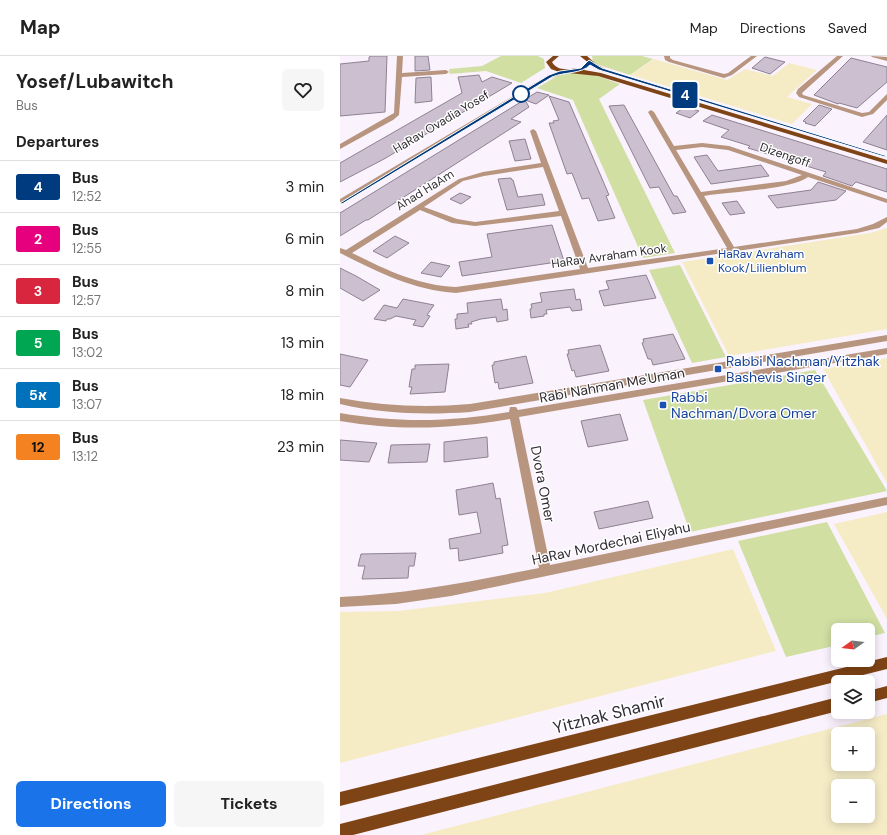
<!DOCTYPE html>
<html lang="en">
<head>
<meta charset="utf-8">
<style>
	:root { --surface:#fff; --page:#f6f6f6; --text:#222; --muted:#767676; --line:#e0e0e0; --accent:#1a73e8 }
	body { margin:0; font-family:"DM Sans",Heebo,sans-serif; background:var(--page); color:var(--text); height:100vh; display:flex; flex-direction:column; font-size:15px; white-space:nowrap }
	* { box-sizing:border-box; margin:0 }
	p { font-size:13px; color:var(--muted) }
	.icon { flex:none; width:22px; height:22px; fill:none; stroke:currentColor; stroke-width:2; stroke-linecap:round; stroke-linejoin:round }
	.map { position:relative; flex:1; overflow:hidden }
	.drawer { display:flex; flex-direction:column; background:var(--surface); width:340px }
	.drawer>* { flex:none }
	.badge { padding:0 8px; border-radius:3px; font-size:14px; line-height:26px }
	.needle { width:26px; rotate:256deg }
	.controls { position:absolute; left:491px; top:567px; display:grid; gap:8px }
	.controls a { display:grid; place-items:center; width:44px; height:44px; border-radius:6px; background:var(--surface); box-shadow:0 2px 10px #0003; font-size:20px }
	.map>.badge { position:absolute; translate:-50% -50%; box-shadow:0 0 0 2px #fff }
	h2 { padding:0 16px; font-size:15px; line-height:36px }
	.round { display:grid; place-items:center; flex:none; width:42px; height:42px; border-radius:6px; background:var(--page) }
	.summary { display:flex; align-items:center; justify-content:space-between; height:68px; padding:0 16px }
	h1 { font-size:19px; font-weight:700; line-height:30px }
	.button { display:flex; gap:8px; margin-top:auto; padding:8px 16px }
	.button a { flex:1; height:46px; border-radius:6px; background:var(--accent); color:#fff; font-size:16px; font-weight:700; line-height:46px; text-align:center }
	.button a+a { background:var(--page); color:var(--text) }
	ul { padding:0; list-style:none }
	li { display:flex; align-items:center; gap:12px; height:52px; padding:0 16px; border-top:1px solid var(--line) }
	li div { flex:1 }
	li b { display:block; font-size:15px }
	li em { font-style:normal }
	li .badge { min-width:44px; font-weight:700; text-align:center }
	header { display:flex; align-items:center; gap:24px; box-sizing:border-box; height:56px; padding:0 20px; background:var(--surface); border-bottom:1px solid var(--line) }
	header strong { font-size:19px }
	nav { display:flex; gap:22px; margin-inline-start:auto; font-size:14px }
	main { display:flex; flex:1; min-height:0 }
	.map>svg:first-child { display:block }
	.green { fill:#d1dfa3 }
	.sand { fill:#f5ecc6; fill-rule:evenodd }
	.building { fill:#ccbfd0; stroke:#8e8292 }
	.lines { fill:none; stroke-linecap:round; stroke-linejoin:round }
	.minor { fill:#b8957e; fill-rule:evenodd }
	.major { fill:#7f4415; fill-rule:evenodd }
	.line { fill:#003b80; stroke:#fff }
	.stop-dot { fill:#fff; stroke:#003b80; stroke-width:2 }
	.transit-dot { fill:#1a4fb4; stroke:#fff; stroke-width:1.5 }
	.labels { text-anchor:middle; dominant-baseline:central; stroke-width:3; stroke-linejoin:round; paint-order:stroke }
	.far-street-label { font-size:12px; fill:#312c33; stroke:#fff }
	.far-transit-label { font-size:12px; fill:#164399; stroke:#fff; text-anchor:start }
	.transit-label { font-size:14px; fill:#164399; stroke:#fff; text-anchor:start }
	.street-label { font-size:14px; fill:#312c33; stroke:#fff }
	.near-street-label { font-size:17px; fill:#312c33; stroke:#fff }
</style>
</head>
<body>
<header>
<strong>Map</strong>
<nav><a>Map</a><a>Directions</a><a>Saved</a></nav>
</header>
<main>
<section class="drawer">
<div class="summary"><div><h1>Yosef/Lubawitch</h1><p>Bus</p></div><a class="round"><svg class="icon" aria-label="heart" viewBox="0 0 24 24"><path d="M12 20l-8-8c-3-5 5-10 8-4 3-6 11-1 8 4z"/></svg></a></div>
<h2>Departures</h2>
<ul>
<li><span class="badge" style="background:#003b80;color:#fff">4</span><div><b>Bus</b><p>12:52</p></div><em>3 min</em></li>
<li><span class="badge" style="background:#e6007e;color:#fff">2</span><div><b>Bus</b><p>12:55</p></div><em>6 min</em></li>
<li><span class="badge" style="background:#d7263d;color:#fff">3</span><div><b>Bus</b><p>12:57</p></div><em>8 min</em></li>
<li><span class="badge" style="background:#00a651;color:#fff">5</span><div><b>Bus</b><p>13:02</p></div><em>13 min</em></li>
<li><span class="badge" style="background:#0072bc;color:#fff">5א</span><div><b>Bus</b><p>13:07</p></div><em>18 min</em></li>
<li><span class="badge" style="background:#f58220;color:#111">12</span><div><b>Bus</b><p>13:12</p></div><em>23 min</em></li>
</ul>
<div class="button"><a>Directions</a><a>Tickets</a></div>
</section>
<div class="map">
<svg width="547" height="779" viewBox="0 0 547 779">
	<rect width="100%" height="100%" fill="#faf2fd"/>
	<!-- green -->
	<g class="green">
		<polygon points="161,0 198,0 204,3 205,12 181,27 146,15 110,18 109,13 142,10"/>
		<polygon points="252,0 302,0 313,3 290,19 256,8 253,6"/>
		<polygon points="238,16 252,18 280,28 259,43 335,197 303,202 233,44 197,32 219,19"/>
		<polygon points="340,209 386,301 352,307 309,214"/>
		<polygon points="475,314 547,435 350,476 303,344"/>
		<polygon points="487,466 545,577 528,581 528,574 498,574 498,589 446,601 398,485"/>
	</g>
	<!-- sand -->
	<g class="sand">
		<polygon points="314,3 387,24 405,13 433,20 449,7 477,14 447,41 472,48 452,68 290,19"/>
		<polygon points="547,172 547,273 389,300 342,206 530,177"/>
		<polygon points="547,302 547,427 483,313"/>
		<polygon points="547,456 547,563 494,468"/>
		<polygon points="393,493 436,595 0,707 0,556 58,555 205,537"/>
		<path d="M547 658V779H81ZM498 678H528V708H498ZM498 730H528V760H498Z"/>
	</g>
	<!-- building -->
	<g class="building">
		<polygon points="31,0 47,0 45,56 0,60 0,8 29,5 29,1"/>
		<polygon points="75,0 88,0 90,14 75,15"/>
		<polygon points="425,1 445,6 430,18 412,12"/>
		<polygon points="511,2 547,11 547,26 517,52 499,47 498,48 474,39"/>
		<polygon points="139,19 142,26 152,21 172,27 44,103 0,126 0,107 122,37 118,21"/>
		<polygon points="91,21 92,45 75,47 76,22"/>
		<polygon points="197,36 209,39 196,48 185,44 189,51 171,63 181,66 28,164 26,164 0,180 0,157"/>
		<polygon points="209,40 229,46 269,139 266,140 275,162 258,165 249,142 242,143 232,117 227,118 209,67 214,67 213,65 219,64"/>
		<polygon points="284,49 334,140 337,140 346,156 333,158 319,131 310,132 269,50"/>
		<polygon points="479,49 492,53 475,70 465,67 466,66 463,65"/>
		<polygon points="345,51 359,55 350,62 336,57"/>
		<polygon points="372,59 547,113 547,136 516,126 512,130 483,120 486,116 408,92 410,90 381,81 389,74 363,65"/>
		<polygon points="547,59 547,94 523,86"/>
		<polygon points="185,83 191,103 175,105 169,85"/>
		<polygon points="367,99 378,115 421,109 429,120 371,128 354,101"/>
		<polygon points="171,122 172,124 173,124 178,141 202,138 205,149 167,154 158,123"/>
		<polygon points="478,126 506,135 496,144 437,152 428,140 471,134"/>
		<polygon points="120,137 131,141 121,148 110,143"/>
		<polygon points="397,145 405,157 390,159 382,147"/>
		<polygon points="212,169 224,205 122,220 119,206 152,201 147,178"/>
		<polygon points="55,180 69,187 47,202 33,195"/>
		<polygon points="91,206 110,210 101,221 81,217"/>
		<polygon points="0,212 16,220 40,234 23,245 0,232"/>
		<polygon points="306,219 316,242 264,250 259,235 269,233 266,225"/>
		<polygon points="234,233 236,244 240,243 242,254 232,255 230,251 206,254 207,258 204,258 204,260 191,262 190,253 192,252 191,248 202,246 200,237"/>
		<polygon points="63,243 94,249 87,259 90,260 83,271 73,269 76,264 56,260 50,263 47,263 46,265 34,263 44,249 57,252"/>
		<polygon points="161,243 163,254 167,253 168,264 157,266 156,261 141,263 131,266 132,268 128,268 129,271 116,273 115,263 117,263 117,258 128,257 127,247"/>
		<polygon points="333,278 345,303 313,309 311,303 308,303 302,287 304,286 303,283"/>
		<polygon points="260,289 269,315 236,321 234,314 232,315 227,298 229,298 228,294"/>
		<polygon points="0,298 28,304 10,331 0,329"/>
		<polygon points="186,300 193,327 159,333 158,326 155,327 152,309 154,309 154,306"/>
		<polygon points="109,308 105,336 70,338 72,331 69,331 72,313 75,313 75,309"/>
		<polygon points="280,358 288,384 248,391 241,365"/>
		<polygon points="147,381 148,401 104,406 104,386"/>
		<polygon points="0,384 37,387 29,406 0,404"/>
		<polygon points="90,388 87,406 48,407 51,389"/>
		<polygon points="153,427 156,443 160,442 168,489 162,490 163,497 119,505 118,492 110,493 109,483 141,477 137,456 119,459 116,434"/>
		<polygon points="308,445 313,462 259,473 254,456"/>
		<polygon points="76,497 74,510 69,510 68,522 22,523 25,510 18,510 21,498"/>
	</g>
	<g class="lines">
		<!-- minor -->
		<g class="minor">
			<polygon points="57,0 63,0 62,17 106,14 109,16 106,18 62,21 59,59 53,64 0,93 0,88 54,57"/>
			<polygon points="324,0 330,0 330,2 333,4 384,18 388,17 411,0 417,0 392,19 384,22 329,6 325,4"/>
			<polygon points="497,0 503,0 462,37 463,39 522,57 529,56 547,38 547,44 533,58 522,61 459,41 456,37 458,33"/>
			<polygon points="531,0 547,1 547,5 532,1"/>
			<polygon points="227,13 230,15 229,16 211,22 0,148 0,143 207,20"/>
			<path d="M311 54 314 56 334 90 362 87 389 90 547 143V147L468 121C450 134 388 136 364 140L394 191 517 173 533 168 547 161V166L539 172 517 177 116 237C73 234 38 216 0 197V192L6 194 119 123 143 116 201 107 190 75 193 73 196 75 248 212 387 192 308 56ZM362 91 388 94 462 119 446 125 361 136 336 94ZM203 111 219 155 135 166 117 163 84 151 123 125 144 120ZM80 154 112 167 135 170 221 160 240 213 116 231C76 229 47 214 12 197Z"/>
			<path d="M547 279V285L130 356C86 359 43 358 0 348V342C43 350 86 352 130 348Z"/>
			<path d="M547 292V298L179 361 210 509 547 441V449L111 540 56 548 0 551V541C68 538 133 525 199 512L170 363C110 373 60 375 0 365V357C58 367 111 366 169 356L170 351H176L178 354Z"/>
		</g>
		<!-- major -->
		<g class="major">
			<path d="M213 0H219L212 6C219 18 234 11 245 12L244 14 261 17 547 104V108L258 20 219 16 211 13 206 6Z"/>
			<polygon points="240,0 247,0 256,8 267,14 264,16 255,12"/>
			<polygon points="547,601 547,613 0,750 0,736"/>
			<polygon points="547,630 547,642 528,647 528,635"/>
			<polygon points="498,641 498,655 13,779 0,779 0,768"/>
		</g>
	</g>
	<!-- line -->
	<path class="line" d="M249 4 262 12 547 100 545 101 259 14 250 9C242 18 223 16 212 21L2 148 0 147 209 19 220 15 241 12Z"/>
	<!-- markers -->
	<circle class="stop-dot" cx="181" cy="38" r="8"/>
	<g class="transit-dot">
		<rect x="366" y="201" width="8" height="8" rx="2"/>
		<rect x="374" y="309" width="8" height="8" rx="2"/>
		<rect x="319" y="345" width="8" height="8" rx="2"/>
	</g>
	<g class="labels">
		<!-- far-street labels -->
		<g class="far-street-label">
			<text transform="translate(101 66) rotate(-31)">HaRav Ovadia Yosef</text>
			<text transform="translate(445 99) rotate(19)">Dizengoff</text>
			<text transform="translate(85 134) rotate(-32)">Ahad HaAm</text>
			<text transform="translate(269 200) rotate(-8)">HaRav Avraham Kook</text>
		</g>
		<!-- far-transit labels -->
		<g class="far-transit-label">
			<text x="378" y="198">HaRav Avraham<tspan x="378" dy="14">Kook/Lilienblum</tspan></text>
		</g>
		<!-- transit labels -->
		<g class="transit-label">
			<text x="386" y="305">Rabbi Nachman/Yitzhak<tspan x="386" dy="16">Bashevis Singer</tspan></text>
			<text x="331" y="341">Rabbi<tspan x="331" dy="16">Nachman/Dvora Omer</tspan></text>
		</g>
		<!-- street labels -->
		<g class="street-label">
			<text transform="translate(272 329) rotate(-10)">Rabi Nahman Me'Uman</text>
			<text transform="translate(203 428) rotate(79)">Dvora Omer</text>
			<text transform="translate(271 487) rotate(-12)">HaRav Mordechai Eliyahu</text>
		</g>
		<!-- near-street labels -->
		<g class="near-street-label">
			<text transform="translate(269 658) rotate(-14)">Yitzhak Shamir</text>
		</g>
	</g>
</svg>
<div class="controls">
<a><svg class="needle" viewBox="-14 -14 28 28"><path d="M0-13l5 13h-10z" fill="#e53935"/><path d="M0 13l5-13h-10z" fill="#767676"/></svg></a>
<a><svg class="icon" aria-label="layers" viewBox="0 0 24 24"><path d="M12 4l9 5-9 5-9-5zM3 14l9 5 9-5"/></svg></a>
<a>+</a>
<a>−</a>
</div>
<b class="badge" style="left:345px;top:39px;background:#003b80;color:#fff">4</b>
</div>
</main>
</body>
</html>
